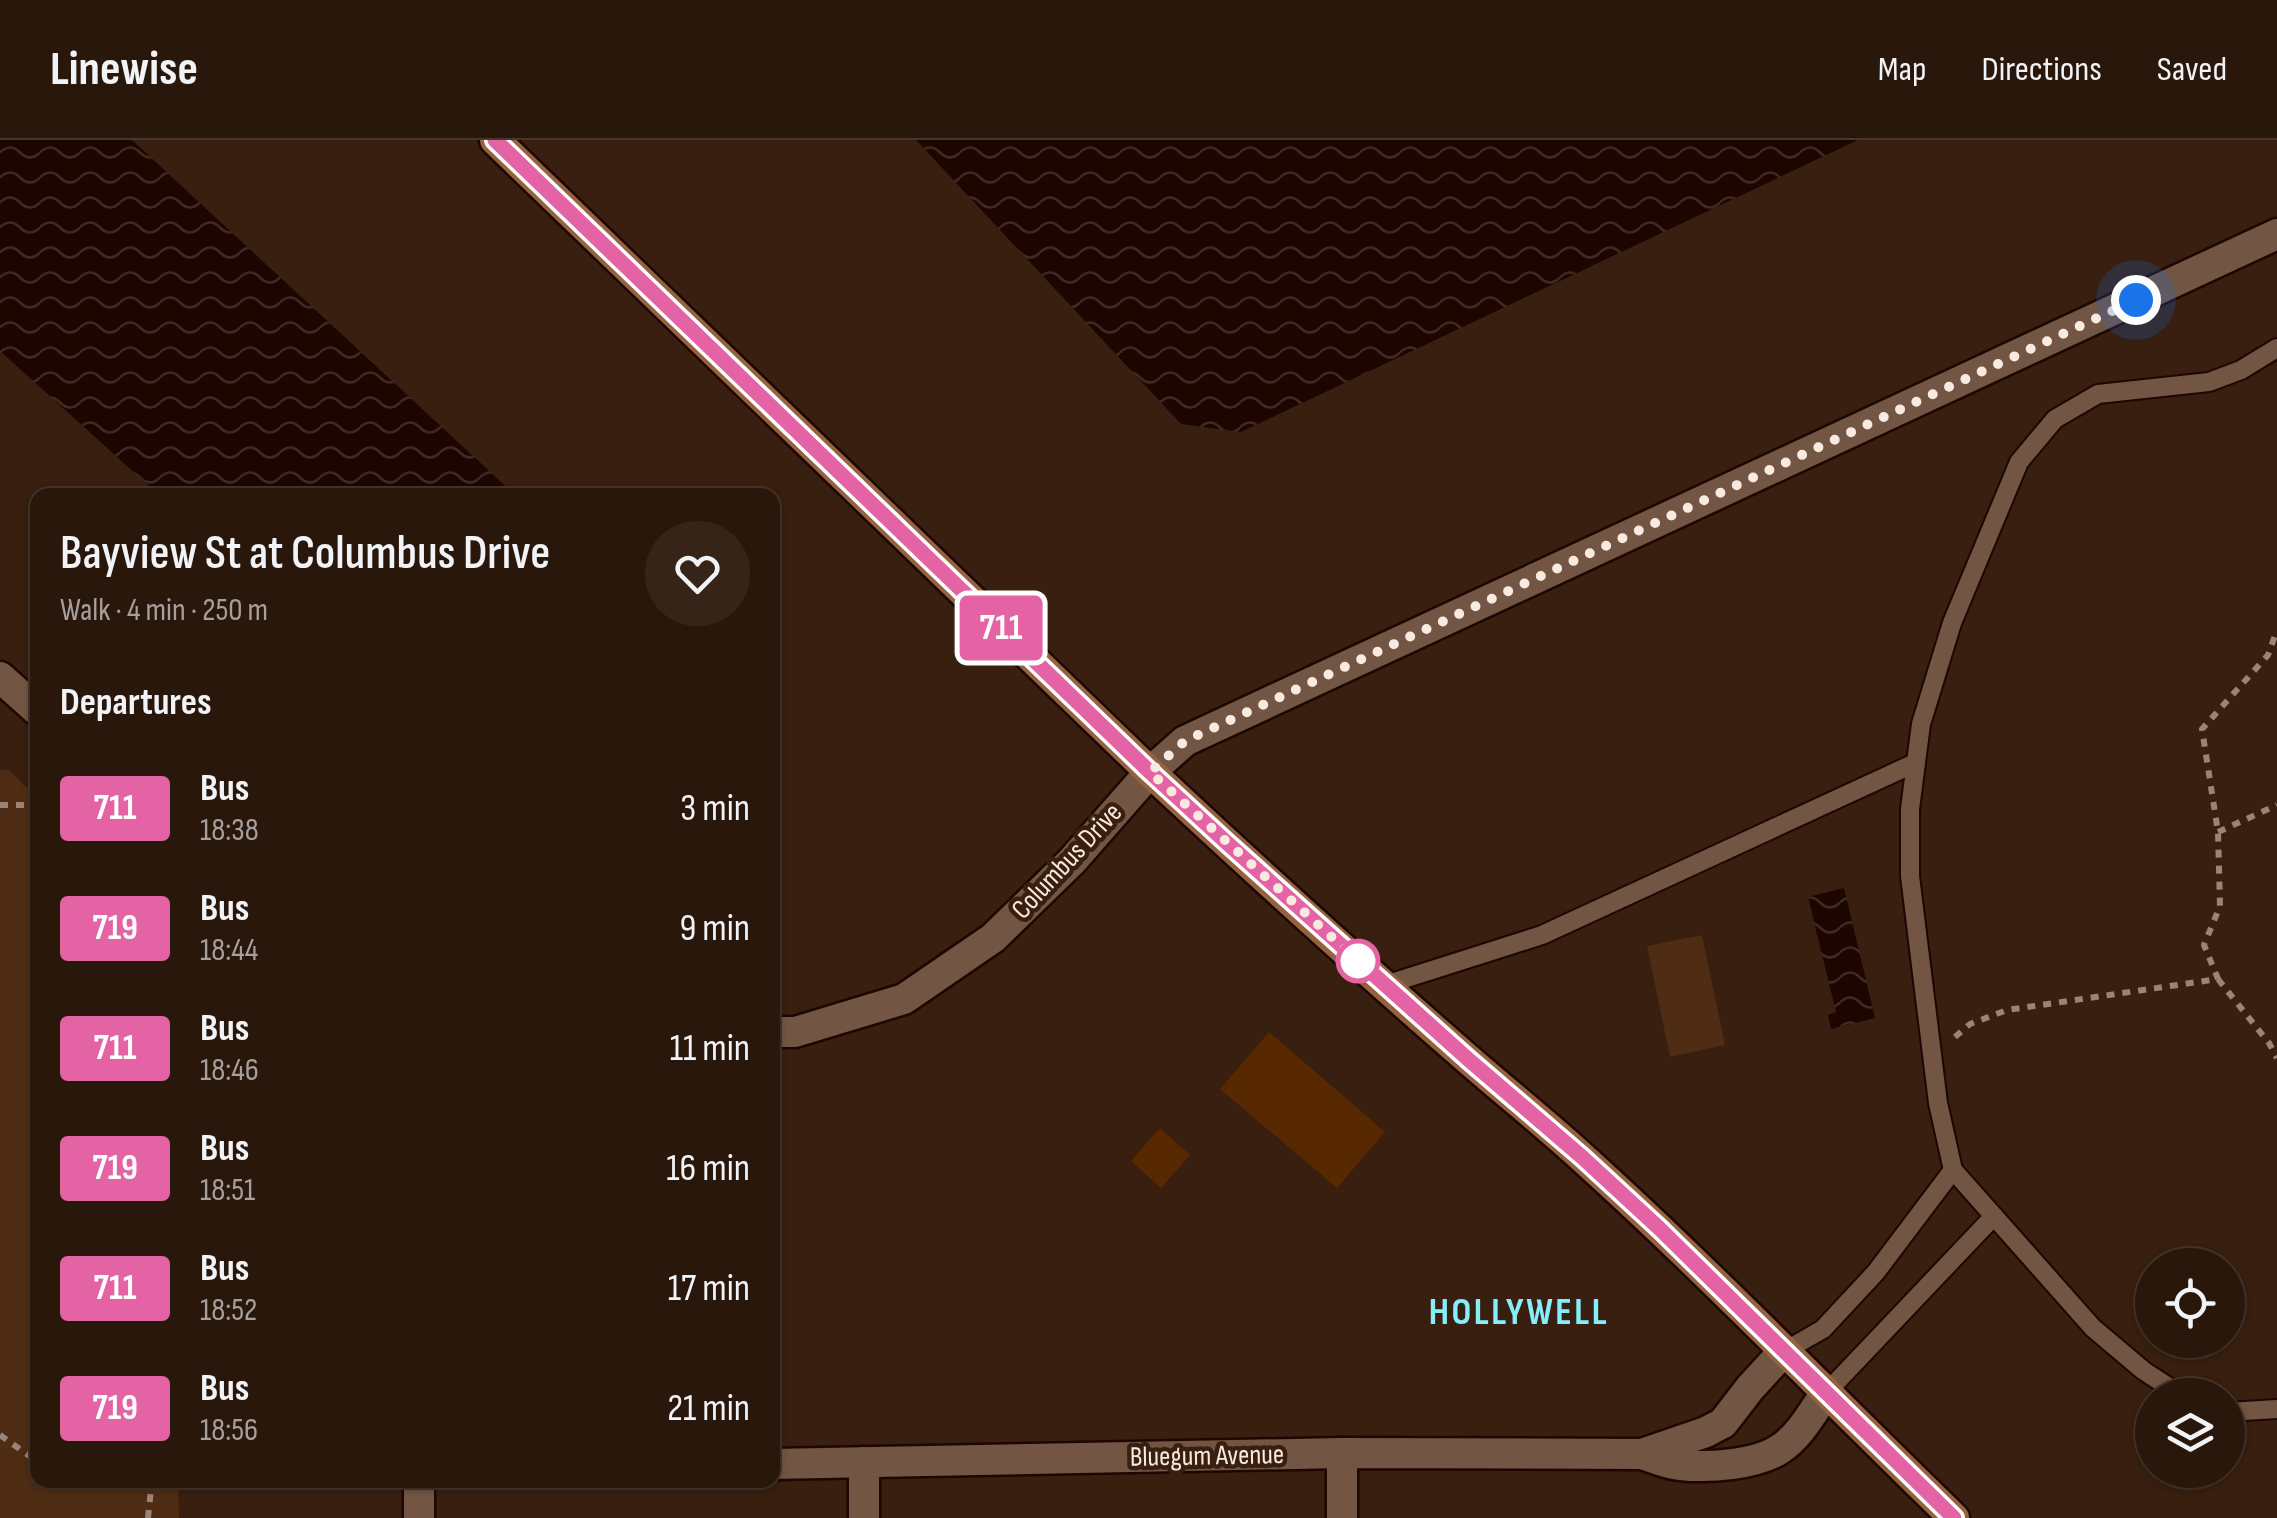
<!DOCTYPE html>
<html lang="en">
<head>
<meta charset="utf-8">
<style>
	:root { --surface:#2a170b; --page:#362419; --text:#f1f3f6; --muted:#a59f9d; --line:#46362c }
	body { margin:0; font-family:"Sofia Sans Condensed",sans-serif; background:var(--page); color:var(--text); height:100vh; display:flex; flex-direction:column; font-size:38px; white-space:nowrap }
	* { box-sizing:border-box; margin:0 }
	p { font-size:32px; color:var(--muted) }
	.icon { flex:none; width:55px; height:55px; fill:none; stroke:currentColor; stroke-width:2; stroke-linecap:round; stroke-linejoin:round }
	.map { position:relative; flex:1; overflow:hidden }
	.side { position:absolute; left:30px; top:348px; width:750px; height:1000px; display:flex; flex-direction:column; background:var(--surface); border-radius:20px; box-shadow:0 2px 8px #0004,0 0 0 2px var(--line) }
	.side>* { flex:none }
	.badge { padding:0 20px; border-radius:8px; font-size:35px; line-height:65px }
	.tools { position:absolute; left:2135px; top:1108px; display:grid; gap:20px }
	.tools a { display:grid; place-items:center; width:110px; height:110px; border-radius:50%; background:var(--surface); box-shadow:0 2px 8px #0004,0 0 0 2px var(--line); font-size:50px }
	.you { position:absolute; width:50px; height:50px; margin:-25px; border:8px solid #fff; border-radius:50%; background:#1a73e8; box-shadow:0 0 0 15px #1a73e833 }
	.map>.badge { position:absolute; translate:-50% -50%; box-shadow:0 0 0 5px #fff }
	h2 { padding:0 30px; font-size:38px; line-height:90px }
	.round { display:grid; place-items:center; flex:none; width:105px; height:105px; border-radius:52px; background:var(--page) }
	.summary { display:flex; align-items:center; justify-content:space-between; height:170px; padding:0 30px }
	h1 { font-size:48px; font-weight:600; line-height:75px }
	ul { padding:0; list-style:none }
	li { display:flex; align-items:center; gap:30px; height:120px; padding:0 30px }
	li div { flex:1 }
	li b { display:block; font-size:38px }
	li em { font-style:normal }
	li .badge { min-width:110px; font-weight:700; text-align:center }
	header { display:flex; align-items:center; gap:60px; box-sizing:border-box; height:140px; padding:0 50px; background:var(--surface); border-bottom:2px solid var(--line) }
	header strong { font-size:48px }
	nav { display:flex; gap:55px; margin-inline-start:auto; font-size:35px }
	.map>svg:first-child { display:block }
	.green { fill:#4f2c14 }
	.water { fill:url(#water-waves) }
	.building { fill:#582801 }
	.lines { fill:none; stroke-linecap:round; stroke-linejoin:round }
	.service-casing { stroke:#1e0700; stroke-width:22 }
	.minor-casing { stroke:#1e0700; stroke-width:35 }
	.tertiary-casing { stroke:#1e0700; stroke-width:35 }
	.secondary-casing { stroke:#1e0700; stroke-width:35 }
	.path { stroke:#998477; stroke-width:6; stroke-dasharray:8 8; stroke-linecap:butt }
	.service { stroke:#725543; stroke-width:18 }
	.minor { stroke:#725543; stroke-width:30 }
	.tertiary { stroke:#725543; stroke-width:30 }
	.secondary { stroke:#95623f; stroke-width:30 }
	.line-casing { stroke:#fff; stroke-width:22 }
	.line { stroke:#e463a4; stroke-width:15 }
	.walk { stroke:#fae9df; stroke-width:10; stroke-dasharray:0 18 }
	.stop-dot { fill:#fff; stroke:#e463a4; stroke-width:5 }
	.labels { text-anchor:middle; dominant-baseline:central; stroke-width:9; stroke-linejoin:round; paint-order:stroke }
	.street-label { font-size:28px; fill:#fae9df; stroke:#381f0f }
	.district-label { font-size:38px; font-weight:bold; letter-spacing:2.5px; fill:#84eff8; stroke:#381f0f }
</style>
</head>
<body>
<header>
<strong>Linewise</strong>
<nav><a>Map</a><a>Directions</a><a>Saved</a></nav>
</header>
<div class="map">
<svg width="2277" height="1378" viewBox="0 0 2277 1378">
	<defs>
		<pattern id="water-waves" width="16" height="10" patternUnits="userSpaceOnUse" patternTransform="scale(2.5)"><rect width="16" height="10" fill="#1d0500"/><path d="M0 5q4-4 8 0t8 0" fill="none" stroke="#3f2925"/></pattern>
	</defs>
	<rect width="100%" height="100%" fill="#381f0f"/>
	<!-- green -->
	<g class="green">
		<polygon points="0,630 9,630 37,658 38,1340 178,1340 179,1378 0,1378"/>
		<polygon points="1702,795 1725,905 1670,917 1647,806"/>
	</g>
	<!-- water -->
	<g class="water">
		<polygon points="0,0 132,0 515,355 159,355 0,211"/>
		<polygon points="916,0 1858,0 1241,292 1181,284"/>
		<polygon points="1844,748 1875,878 1831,889 1828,875 1836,872 1808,757"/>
	</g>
	<!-- building -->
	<g class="building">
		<polygon points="1269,892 1385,992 1337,1048 1220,949"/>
		<polygon points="1160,988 1190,1015 1161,1048 1131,1021"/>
	</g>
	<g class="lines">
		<!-- service casing -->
		<g class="service-casing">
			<g id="service">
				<polyline points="1385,845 1542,795 1915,623"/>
				<polyline points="1783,1212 1823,1189 1876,1132 1953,1030"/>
				<polyline points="1825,1254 1994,1076"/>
				<polyline points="2181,1255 2144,1231 2093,1188 1953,1030 1938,963 1910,736 1910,669 1921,584 1952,483 2019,322 2055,279 2098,254 2209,242 2241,230 2277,208"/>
				<polyline points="2228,1272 2277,1269"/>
			</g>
		</g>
		<!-- minor casing -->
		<g class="minor-casing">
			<g id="minor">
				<polyline points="1150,632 1185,601 2277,94"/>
				<polyline points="1642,1314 1706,1292 1723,1283 1750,1248 1783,1212"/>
				<polyline points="864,1322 864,1378"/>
				<path d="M772 1324 1342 1313 1642 1314C1654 1318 1667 1324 1680 1325 1708 1328 1756 1325 1780 1309 1800 1296 1812 1273 1825 1254"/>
				<polyline points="419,1340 419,1378"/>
				<polyline points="1342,1378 1342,1313"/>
			</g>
		</g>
		<!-- tertiary casing -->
		<g class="tertiary-casing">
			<g id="tertiary">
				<polyline points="0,537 38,571"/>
				<polyline points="772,892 795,892 904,859 993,798 1072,721 1150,632"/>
			</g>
		</g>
		<!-- secondary casing -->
		<g class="secondary-casing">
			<path id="secondary" d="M495 0 1150 632C1255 730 1362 827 1470 921 1508 954 1548 986 1585 1020 1712 1135 1831 1259 1954 1378"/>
		</g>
		<!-- path -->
		<g class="path">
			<polyline points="0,665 29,665 38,672"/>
			<polyline points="2218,692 2277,665"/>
			<polyline points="2218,839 2269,903 2277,918"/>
			<polyline points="1955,897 1970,884 2007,870 2218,839 2204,805 2220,766 2218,692 2202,589 2268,515 2277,490"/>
			<polyline points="0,1295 38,1322"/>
			<polyline points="148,1378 152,1340"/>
		</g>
		<!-- service -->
		<use href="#service" class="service"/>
		<!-- minor -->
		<use href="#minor" class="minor"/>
		<!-- tertiary -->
		<use href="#tertiary" class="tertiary"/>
		<!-- secondary -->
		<use href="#secondary" class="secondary"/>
	</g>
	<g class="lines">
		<!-- line casing -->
		<g class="line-casing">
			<polyline id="line" points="495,0 1150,632 1226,702 1469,920 1582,1017 1660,1089 1954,1378"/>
		</g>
		<!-- line -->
		<use href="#line" class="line"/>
		<!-- walk -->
		<polyline class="walk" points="1358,821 1150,632 1185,601 2136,160"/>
	</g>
	<!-- markers -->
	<circle class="stop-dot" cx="1358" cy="821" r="20"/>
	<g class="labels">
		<!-- street labels -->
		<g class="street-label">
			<text transform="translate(1067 721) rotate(-47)">Columbus Drive</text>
			<text transform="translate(1207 1316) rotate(-1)">Bluegum Avenue</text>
		</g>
		<!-- district labels -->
		<g class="district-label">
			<text x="1519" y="1172">HOLLYWELL</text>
		</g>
	</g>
</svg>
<div class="tools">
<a><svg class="icon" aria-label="locate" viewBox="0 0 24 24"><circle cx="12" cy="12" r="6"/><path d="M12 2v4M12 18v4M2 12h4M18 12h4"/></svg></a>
<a><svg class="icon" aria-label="layers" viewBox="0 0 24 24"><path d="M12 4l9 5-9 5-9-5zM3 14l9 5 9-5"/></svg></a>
</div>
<div class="you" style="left:2136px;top:160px"></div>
<b class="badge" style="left:1001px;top:488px;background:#e463a4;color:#fff">711</b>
<section class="side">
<div class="summary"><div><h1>Bayview St at Columbus Drive</h1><p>Walk · 4 min · 250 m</p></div><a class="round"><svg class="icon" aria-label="heart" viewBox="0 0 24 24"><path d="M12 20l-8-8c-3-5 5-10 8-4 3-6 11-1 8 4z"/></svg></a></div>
<h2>Departures</h2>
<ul>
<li><span class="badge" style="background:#e463a4;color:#fff">711</span><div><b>Bus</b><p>18:38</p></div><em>3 min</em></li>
<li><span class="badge" style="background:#e463a4;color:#fff">719</span><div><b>Bus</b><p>18:44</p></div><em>9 min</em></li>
<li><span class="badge" style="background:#e463a4;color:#fff">711</span><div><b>Bus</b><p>18:46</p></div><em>11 min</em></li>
<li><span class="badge" style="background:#e463a4;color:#fff">719</span><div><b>Bus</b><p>18:51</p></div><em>16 min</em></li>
<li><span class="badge" style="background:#e463a4;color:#fff">711</span><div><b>Bus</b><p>18:52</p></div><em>17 min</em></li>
<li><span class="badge" style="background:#e463a4;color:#fff">719</span><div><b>Bus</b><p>18:56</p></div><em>21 min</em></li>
</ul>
</section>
</div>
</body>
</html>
